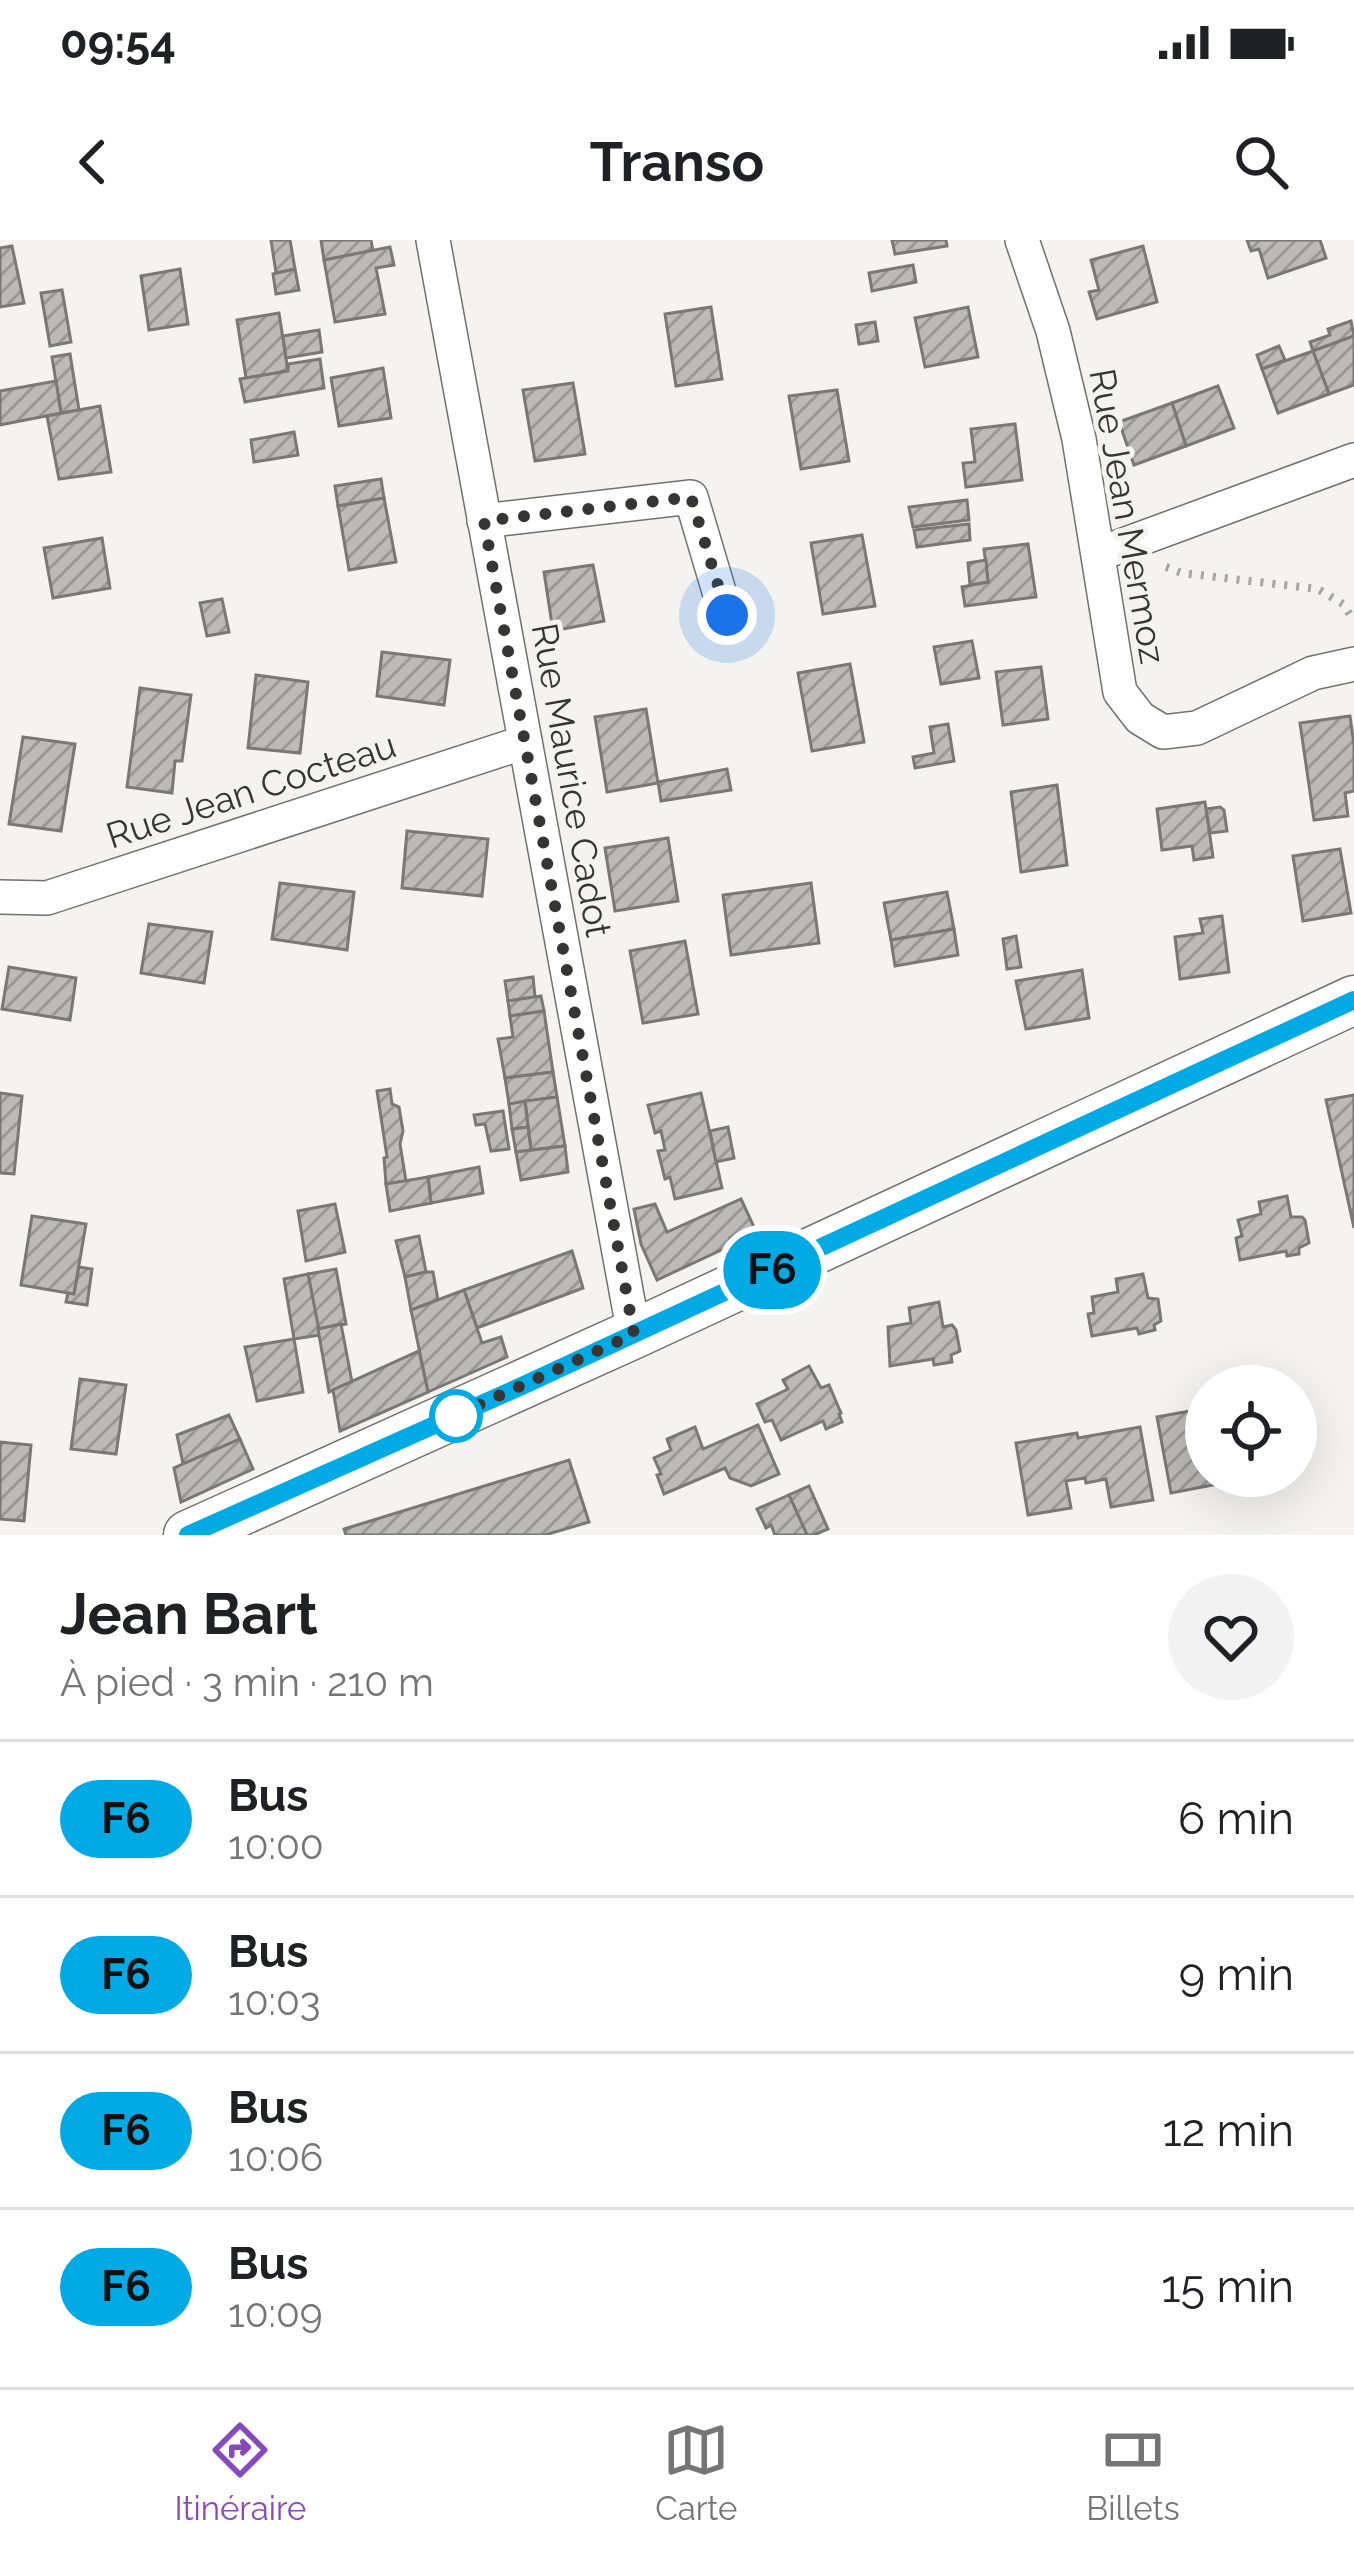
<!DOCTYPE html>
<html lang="fr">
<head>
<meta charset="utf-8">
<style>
	:root { --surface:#fff; --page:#f2f2f2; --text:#202124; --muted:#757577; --line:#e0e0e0; --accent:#8849be }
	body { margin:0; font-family:Raleway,sans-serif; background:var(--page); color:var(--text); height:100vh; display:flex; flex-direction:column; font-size:45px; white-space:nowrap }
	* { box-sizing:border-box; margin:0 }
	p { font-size:39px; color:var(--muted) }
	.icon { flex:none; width:66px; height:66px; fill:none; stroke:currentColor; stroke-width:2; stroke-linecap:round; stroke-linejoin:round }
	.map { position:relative; height:1295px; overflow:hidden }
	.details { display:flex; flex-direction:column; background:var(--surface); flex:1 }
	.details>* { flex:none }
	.badge { padding:0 24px; border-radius:39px; font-size:42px; line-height:78px }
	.fabs { position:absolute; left:1185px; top:1125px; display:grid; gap:24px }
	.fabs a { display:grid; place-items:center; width:132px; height:132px; border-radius:50%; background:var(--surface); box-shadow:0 12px 48px #0002; font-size:60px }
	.you { position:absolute; width:60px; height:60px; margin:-30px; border:9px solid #fff; border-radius:50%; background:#1a73e8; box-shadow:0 0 0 18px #1a73e833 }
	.map>.badge { position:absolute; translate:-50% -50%; box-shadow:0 0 0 6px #fff }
	.round { display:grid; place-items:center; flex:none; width:126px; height:126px; border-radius:63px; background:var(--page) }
	.headline { display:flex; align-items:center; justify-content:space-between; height:204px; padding:0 60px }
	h1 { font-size:57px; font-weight:700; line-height:90px }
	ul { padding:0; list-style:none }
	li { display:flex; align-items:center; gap:36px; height:156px; padding:0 60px; border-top:3px solid var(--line) }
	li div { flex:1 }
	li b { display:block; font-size:45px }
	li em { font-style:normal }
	li .badge { min-width:132px; font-weight:700; text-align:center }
	.status { display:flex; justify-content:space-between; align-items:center; height:84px; padding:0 60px; background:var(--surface); direction:ltr }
	.status svg { height:33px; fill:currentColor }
	header { display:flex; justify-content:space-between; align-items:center; height:156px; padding:0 60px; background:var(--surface); font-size:54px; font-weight:700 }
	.dock { display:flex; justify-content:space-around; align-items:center; height:168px; border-top:3px solid var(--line); background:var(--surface); font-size:33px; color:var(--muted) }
	.dock a { display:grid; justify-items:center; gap:6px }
	.dock .on { color:var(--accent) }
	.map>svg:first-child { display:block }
	.building { fill:url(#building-hatch); stroke:#797874; stroke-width:3 }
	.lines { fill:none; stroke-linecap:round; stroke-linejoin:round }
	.minor-casing { stroke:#72716d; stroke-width:36 }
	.secondary-casing { stroke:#72716d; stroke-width:51 }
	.path { stroke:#a6a5a3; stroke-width:8; stroke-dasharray:3 9; stroke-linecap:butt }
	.minor { stroke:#fff; stroke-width:33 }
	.secondary { stroke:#fff; stroke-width:48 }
	.line-casing { stroke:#fff; stroke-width:27 }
	.line { stroke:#00abe5; stroke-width:18 }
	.walk { stroke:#363534; stroke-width:12; stroke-dasharray:0 21.6 }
	.stop-dot { fill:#fff; stroke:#00abe5; stroke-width:6 }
	.labels { text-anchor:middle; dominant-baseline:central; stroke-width:10; stroke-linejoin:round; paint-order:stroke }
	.street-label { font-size:36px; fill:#363534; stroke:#f4f3ef }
</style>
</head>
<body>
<div class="status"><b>09:54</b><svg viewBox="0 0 49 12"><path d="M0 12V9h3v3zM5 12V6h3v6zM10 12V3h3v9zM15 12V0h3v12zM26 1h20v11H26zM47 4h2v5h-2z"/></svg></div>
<header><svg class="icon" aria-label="back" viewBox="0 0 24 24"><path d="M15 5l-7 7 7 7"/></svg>Transo<svg class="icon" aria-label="search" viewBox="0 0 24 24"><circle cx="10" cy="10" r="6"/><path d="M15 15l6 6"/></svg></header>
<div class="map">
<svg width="1354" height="1295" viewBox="0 0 1354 1295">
	<defs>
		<pattern id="building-hatch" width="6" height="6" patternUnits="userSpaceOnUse" patternTransform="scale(3)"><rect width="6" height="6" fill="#bbbab6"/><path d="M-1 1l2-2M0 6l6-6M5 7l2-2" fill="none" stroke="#999895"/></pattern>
	</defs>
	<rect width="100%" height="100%" fill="#f4f3ef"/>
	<!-- building -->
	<g class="building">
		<polygon points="271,0 290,0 295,29 276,33"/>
		<polygon points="321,0 371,0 373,11 324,20"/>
		<polygon points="892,0 946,0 947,6 895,14"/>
		<polygon points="1247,0 1320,0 1326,18 1268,38 1259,9 1251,11"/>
		<polygon points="12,6 24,63 0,67 0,8"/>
		<polygon points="1143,6 1157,62 1097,79 1089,52 1099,50 1091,20"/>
		<polygon points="390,7 394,25 376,28 385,74 335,82 324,20"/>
		<polygon points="913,25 916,42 872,51 869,33"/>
		<polygon points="180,29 188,84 149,90 141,36"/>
		<polygon points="295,29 299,50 276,54 273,34"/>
		<polygon points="62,50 71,102 50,106 41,53"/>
		<polygon points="711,67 722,139 676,146 665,74"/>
		<polygon points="968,67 978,117 925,127 915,78"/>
		<polygon points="279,73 288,131 246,138 237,80"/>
		<polygon points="1351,81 1354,96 1313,111 1310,102 1330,95 1328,89"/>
		<polygon points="875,82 878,101 859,104 856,85"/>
		<polygon points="319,90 322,112 286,118 283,96"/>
		<polygon points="1354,96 1354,145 1329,154 1313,111"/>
		<polygon points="1279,106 1285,120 1262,129 1257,115"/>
		<polygon points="1313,111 1329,154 1278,173 1262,129"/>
		<polygon points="70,114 79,170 61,173 52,117"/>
		<polygon points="320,119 324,148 245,162 240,139 288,131 288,124"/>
		<polygon points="383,128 391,178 339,186 331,138"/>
		<polygon points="56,141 61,173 0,185 0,151"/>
		<polygon points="573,143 585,214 535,221 523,150"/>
		<polygon points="1218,146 1234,188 1186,206 1172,163"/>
		<polygon points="837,150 849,221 801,229 789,156"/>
		<polygon points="1172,163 1186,206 1134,225 1119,182"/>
		<polygon points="100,166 111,232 59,239 47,176"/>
		<polygon points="1015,184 1022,240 966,247 963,223 975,222 971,189"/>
		<polygon points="294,192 298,215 254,222 251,200"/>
		<polygon points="381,239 384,258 338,266 335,246"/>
		<polygon points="384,258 396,322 349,330 338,266"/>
		<polygon points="967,260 969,280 913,287 909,267"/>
		<polygon points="969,284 970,300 917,307 914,290"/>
		<polygon points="862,295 875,366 823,374 811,303"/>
		<polygon points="102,298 110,348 53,358 44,308"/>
		<polygon points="1028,304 1036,357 965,366 962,347 988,342 984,309"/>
		<polygon points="986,320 988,342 970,345 968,323"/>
		<polygon points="593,325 604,381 553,391 544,332"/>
		<polygon points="222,359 229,392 207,396 200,363"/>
		<polygon points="972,401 979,438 941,444 934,407"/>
		<polygon points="382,412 450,420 444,465 377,456"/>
		<polygon points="850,424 864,502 812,511 798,433"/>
		<polygon points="1041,427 1048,479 1003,485 996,432"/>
		<polygon points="256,435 308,442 300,513 248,508"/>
		<polygon points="140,448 191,455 182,521 175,521 172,553 127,547"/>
		<polygon points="646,469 658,543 607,552 595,477"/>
		<polygon points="1350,476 1354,505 1354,551 1345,553 1348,576 1314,580 1300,483"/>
		<polygon points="948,484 954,521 915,528 913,517 934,513 930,487"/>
		<polygon points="23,497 75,504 61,591 9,584"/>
		<polygon points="727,529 731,550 661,561 658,542"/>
		<polygon points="1057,545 1067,625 1021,632 1011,552"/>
		<polygon points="1205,562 1213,617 1194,620 1192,606 1162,610 1157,569"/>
		<polygon points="1220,567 1224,570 1227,591 1210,593 1206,569"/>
		<polygon points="407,591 488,599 482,656 402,648"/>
		<polygon points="668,598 678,661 615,671 605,608"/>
		<polygon points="1340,609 1351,673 1303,681 1293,616"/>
		<polygon points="280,643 354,652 347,710 272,699"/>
		<polygon points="811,643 819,703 731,715 723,655"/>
		<polygon points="947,652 954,689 891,700 884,663"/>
		<polygon points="1222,676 1229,732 1180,739 1175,697 1203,693 1200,679"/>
		<polygon points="149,684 212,692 204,743 141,733"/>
		<polygon points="954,689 958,715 895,726 891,700"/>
		<polygon points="1016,696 1021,727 1007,729 1003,699"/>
		<polygon points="685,701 698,774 643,783 630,711"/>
		<polygon points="9,727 76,738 70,780 2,769"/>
		<polygon points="1082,730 1089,778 1026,789 1016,741"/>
		<polygon points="533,737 535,757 508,761 505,741"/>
		<polygon points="541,756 544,771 510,776 508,761"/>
		<polygon points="544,771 553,832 505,838 498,799 513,797 510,776"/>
		<polygon points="553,832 557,857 509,864 505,838"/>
		<polygon points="390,849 392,864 399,867 403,891 400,904 406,941 386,944 384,918 387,917 377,851"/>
		<polygon points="0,853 22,856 14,934 0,933"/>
		<polygon points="701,853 722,948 675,959 670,937 665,939 658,911 665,910 661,891 655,893 648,865"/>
		<polygon points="1354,855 1354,988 1326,860"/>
		<polygon points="557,857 565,906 531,910 525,861"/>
		<polygon points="525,861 528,887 512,889 509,864"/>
		<polygon points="503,871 509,909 491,911 485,884 476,885 474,875"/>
		<polygon points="528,887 531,910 516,912 512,889"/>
		<polygon points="728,887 734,918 716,922 710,891"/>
		<polygon points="565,906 568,932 521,940 516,912"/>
		<polygon points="479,927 483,953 431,963 428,937"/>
		<polygon points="428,937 431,963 390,971 386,944"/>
		<polygon points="1287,956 1291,977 1302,977 1305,980 1309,1003 1299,1008 1299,1014 1287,1016 1286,1011 1240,1020 1236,998 1242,996 1238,980 1261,974 1259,962"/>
		<polygon points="741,959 754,987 730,998 732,1005 657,1040 641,1004 634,969 655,964 667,992"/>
		<polygon points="335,964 345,1012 306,1021 298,971"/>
		<polygon points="32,976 86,984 74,1054 21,1045"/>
		<polygon points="419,996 426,1032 405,1037 396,1001"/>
		<polygon points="572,1011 583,1048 477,1088 464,1050"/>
		<polygon points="79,1027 92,1029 87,1065 66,1062 68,1053 74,1054"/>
		<polygon points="336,1029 346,1084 318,1089 308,1034"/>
		<polygon points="426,1032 433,1032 438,1060 411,1070 405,1037"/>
		<polygon points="308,1034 320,1095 294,1099 284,1039"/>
		<polygon points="1143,1034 1148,1058 1158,1059 1161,1081 1154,1085 1155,1090 1139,1094 1137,1088 1092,1096 1088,1074 1094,1073 1092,1057 1118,1052 1116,1039"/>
		<polygon points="464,1050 482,1103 501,1097 507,1117 428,1152 411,1070"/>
		<polygon points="939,1062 943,1087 952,1085 956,1090 960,1111 951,1115 952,1122 934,1125 933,1119 890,1126 888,1087 911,1083 909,1068"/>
		<polygon points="341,1084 352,1142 329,1152 318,1089"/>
		<polygon points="294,1099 303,1152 257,1161 245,1107"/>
		<polygon points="419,1111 428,1152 340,1191 333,1150"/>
		<polygon points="809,1126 821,1148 829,1145 841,1173 839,1174 842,1182 826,1189 823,1181 781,1200 772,1180 765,1182 757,1164 788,1149 783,1140"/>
		<polygon points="80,1139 126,1145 116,1214 71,1209"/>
		<polygon points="1206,1168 1206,1236 1260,1236 1171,1253 1157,1177"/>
		<polygon points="229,1175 240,1199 183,1224 177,1195"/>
		<polygon points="758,1185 779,1234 751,1246 730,1238 725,1228 664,1254 657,1235 661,1234 654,1218 671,1210 667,1199 695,1187 703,1209"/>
		<polygon points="1140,1187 1153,1260 1111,1267 1106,1239 1086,1243 1085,1238 1066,1241 1071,1268 1028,1275 1016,1203 1077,1193 1078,1198"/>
		<polygon points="240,1199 253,1229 181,1262 174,1228"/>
		<polygon points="0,1202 31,1205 24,1281 0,1279"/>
		<polygon points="569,1220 589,1282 545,1295 346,1295 344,1289"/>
		<polygon points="809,1246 828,1289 814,1295 807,1295 789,1255"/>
		<polygon points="789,1255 807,1295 775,1295 771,1285 766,1288 757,1269"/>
	</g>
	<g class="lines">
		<!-- minor casing -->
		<g class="minor-casing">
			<g id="minor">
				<polyline points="433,0 634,1094"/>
				<polyline points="1022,0 1053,91 1079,199 1120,452 1140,478 1163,492 1197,488 1313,433 1354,424"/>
				<polyline points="484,281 691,257 726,375"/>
				<polyline points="1099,314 1354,220"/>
				<polyline points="0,657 47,658 525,502"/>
			</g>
		</g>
		<!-- secondary casing -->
		<g class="secondary-casing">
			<polyline id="secondary" points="188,1295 634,1094 1354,760"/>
		</g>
		<!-- path -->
		<polyline class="path" points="1166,327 1182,333 1318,349 1343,364 1354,381"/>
		<!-- minor -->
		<use href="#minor" class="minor"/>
		<!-- secondary -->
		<use href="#secondary" class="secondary"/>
	</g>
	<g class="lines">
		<!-- line casing -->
		<g class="line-casing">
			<polyline id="line" points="188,1295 524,1145 1354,760"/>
		</g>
		<!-- line -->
		<use href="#line" class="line"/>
		<!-- walk -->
		<polyline class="walk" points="456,1176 448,1179 634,1094 484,281 691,257 727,375"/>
	</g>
	<!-- markers -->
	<circle class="stop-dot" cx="456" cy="1176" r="24"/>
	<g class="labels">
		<!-- street labels -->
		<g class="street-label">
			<text transform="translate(1128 276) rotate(80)">Rue Jean Mermoz</text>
			<text transform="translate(572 540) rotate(80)">Rue Maurice Cadot</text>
			<text transform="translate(251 550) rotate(-18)">Rue Jean Cocteau</text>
		</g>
	</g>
</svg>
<div class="fabs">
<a><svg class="icon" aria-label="locate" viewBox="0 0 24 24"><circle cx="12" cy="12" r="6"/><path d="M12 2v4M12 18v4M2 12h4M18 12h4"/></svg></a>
</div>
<div class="you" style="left:727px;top:375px"></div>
<b class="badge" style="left:772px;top:1030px;background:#00abe5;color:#111">F6</b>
</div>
<section class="details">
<div class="headline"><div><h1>Jean Bart</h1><p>À pied · 3 min · 210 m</p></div><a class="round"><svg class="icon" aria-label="heart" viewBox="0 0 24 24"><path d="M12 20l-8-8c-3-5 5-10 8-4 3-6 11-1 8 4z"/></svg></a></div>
<ul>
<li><span class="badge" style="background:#00abe5;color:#111">F6</span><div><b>Bus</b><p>10:00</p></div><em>6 min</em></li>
<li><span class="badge" style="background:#00abe5;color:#111">F6</span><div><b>Bus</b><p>10:03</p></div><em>9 min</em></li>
<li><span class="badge" style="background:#00abe5;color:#111">F6</span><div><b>Bus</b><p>10:06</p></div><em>12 min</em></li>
<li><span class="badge" style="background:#00abe5;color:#111">F6</span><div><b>Bus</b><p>10:09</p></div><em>15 min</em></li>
</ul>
</section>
<nav class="dock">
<a class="on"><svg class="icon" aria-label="directions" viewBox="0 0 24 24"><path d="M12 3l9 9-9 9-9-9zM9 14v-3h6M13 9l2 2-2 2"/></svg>Itinéraire</a>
<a><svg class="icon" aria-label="map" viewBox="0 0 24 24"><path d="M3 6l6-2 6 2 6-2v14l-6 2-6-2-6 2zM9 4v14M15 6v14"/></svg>Carte</a>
<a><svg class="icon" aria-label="tickets" viewBox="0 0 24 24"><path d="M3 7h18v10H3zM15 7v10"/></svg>Billets</a>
</nav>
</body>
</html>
